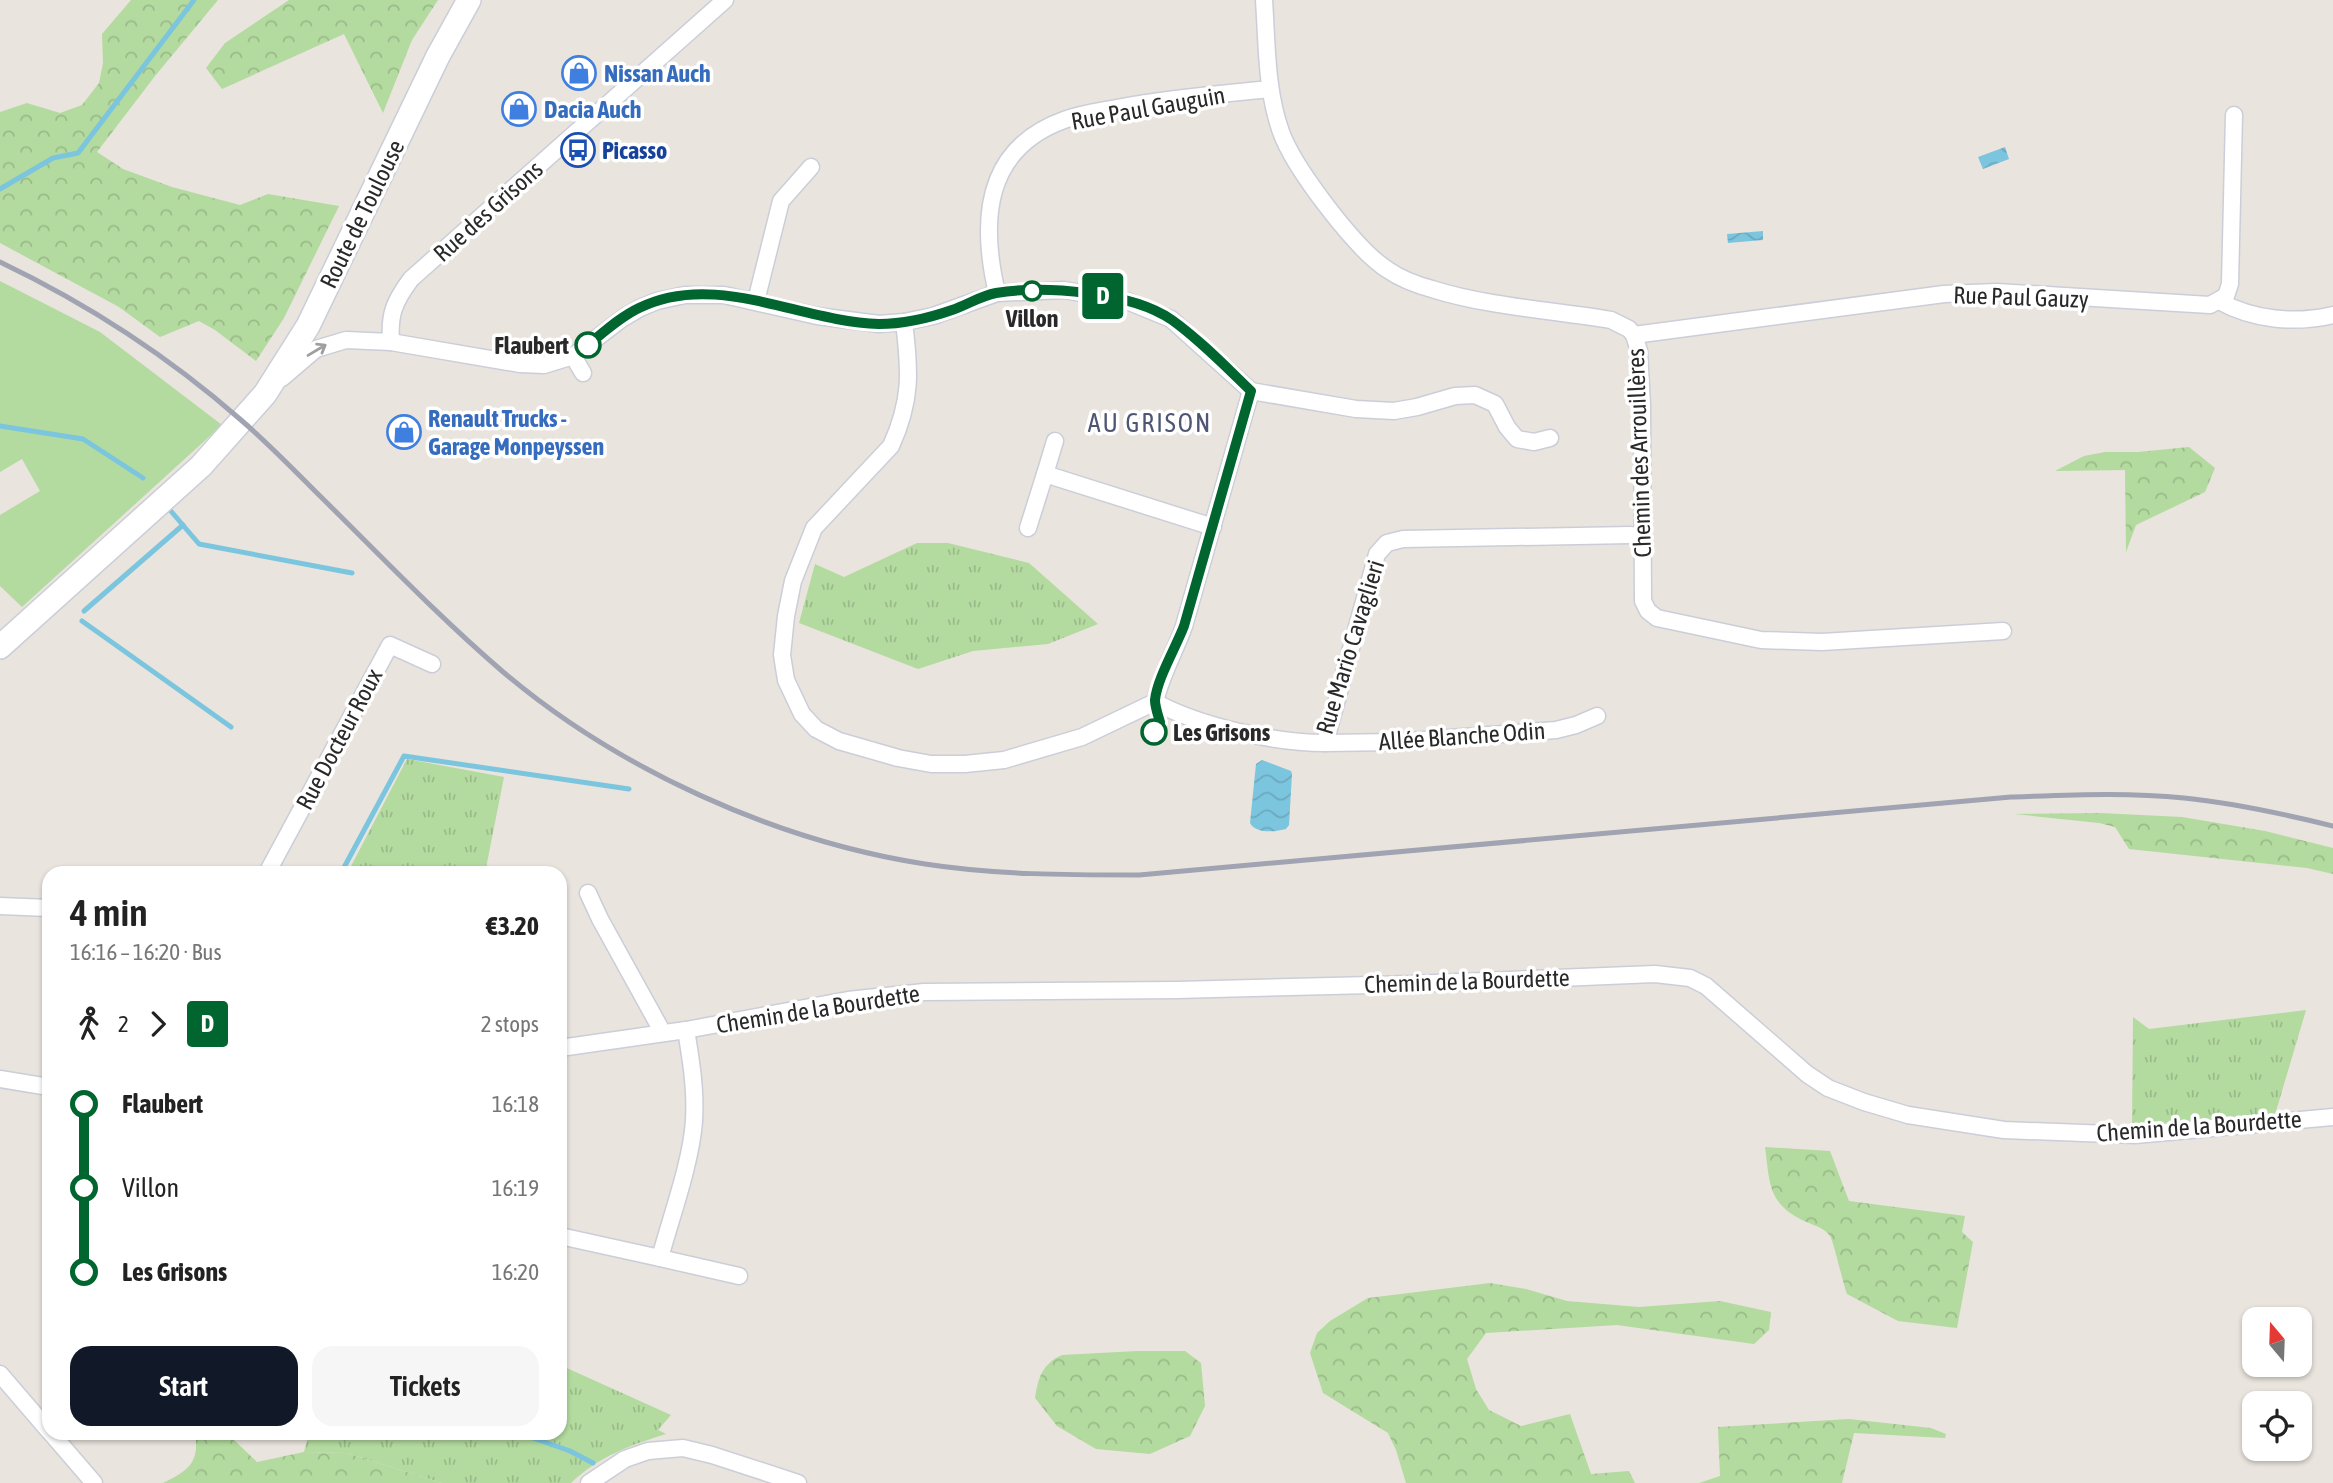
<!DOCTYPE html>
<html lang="en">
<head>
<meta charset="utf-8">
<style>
	:root { --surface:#fff; --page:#f6f6f6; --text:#222; --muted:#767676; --accent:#111827 }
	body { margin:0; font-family:"Asap Condensed",sans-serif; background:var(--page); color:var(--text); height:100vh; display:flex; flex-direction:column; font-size:26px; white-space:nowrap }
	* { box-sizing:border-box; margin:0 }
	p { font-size:23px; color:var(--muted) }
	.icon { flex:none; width:38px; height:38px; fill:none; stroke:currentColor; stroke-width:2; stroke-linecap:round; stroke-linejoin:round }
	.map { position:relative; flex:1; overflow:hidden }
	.panel { position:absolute; left:42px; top:866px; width:525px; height:574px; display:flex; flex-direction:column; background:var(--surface); border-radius:21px; box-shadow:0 2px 5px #0004 }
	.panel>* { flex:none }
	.badge { padding:0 14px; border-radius:5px; font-size:24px; line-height:46px }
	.needle { width:46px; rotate:341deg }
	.controls { position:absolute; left:2242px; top:1307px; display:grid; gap:14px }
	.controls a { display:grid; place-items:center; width:70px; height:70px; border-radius:14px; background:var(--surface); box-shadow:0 2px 5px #0004; font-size:35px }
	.map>.badge { position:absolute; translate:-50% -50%; box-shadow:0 0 0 4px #fff }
	.legs { display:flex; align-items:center; gap:10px; height:77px; padding:0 28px; font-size:23px }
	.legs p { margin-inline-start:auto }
	.headline { display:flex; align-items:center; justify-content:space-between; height:119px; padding:0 28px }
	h1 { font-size:38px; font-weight:600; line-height:52px }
	.cta { display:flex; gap:14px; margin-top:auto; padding:14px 28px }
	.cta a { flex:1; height:80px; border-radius:21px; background:var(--accent); color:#fff; font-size:28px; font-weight:600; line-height:80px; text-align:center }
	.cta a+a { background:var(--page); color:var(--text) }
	ul { padding:0 28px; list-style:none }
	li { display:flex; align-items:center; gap:24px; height:84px; font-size:26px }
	li i { display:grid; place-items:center; width:10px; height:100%; margin:0 9px; background:currentColor }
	li i::after { content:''; width:18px; height:18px; margin:-9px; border:5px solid; border-radius:50%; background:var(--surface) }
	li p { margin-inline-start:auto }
	li:first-child i { background:linear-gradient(#0000 50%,currentColor 0) }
	li:last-child i { background:linear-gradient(currentColor 50%,#0000 0) }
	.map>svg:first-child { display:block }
	.grass { fill:url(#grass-tufts) }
	.forest { fill:url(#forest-crowns) }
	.garden { fill:#b3da9f }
	.water { fill:url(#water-waves) }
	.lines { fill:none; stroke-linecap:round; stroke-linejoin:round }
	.stream { stroke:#7cc5df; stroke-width:5 }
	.minor-casing { stroke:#cbced9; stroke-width:19 }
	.secondary-casing { stroke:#cbced9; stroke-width:26 }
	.minor { stroke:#fff; stroke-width:16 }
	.secondary { stroke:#fff; stroke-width:23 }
	.rail { stroke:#a0a3b1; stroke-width:5 }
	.oneway { stroke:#9f9f9f }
	.line-1-casing { stroke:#fff; stroke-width:16 }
	.line-1 { stroke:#00652e; stroke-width:10 }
	.stop-1-dot { fill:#fff; stroke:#00652e; stroke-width:3.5 }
	.labels { text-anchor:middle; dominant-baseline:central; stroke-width:7; stroke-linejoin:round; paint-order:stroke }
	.shop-label { font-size:24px; font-weight:bold; fill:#366cbe; stroke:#fff; text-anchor:start }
	.street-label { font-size:24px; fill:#292929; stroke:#fff }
	.transit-label { font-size:24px; font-weight:bold; fill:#164399; stroke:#fff; text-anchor:start }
	.stop-label { font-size:24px; font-weight:bold; fill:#292929; stroke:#fff }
	.neighbourhood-label { font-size:26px; letter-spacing:2px; fill:#4f5674; stroke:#fff }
</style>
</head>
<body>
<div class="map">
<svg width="2333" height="1483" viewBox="0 0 2333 1483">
	<defs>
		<pattern id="grass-tufts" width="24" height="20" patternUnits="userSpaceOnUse" patternTransform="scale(1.75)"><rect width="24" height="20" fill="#b3da9f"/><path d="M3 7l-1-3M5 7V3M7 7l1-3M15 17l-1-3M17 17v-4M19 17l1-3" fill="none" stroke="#9abb89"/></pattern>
		<pattern id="forest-crowns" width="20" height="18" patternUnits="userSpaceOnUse" patternTransform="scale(1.75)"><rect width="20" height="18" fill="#b3da9f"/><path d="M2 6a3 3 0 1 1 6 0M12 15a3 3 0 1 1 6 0" fill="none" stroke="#9abb89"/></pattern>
		<pattern id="water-waves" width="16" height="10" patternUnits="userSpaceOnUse" patternTransform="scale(1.75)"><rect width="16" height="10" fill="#7cc5df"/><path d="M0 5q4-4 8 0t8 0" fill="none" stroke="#6ba9bf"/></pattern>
	</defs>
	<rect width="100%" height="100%" fill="#e9e4dd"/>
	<!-- grass -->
	<g class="grass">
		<polygon points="917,543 948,543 1029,563 1098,624 1048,644 973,651 918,669 799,623 815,564 844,577"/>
		<polygon points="407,759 504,777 485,873 363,873 349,870"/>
		<polygon points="2306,1010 2274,1118 2132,1126 2133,1017 2149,1029"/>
		<path d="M560 1365 671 1415 658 1430 666 1434C630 1445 598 1457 571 1483H442L347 1453 304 1452 309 1433H560Z"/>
	</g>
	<!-- forest -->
	<g class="forest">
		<polygon points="131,0 218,0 155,76 97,152 123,169 172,187 240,205 268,194 339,206 284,318 256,361 215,330 199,321 160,337 119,307 0,243 0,112 27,103 60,113 82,105 99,83 103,63 102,34"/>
		<polygon points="289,0 438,0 412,40 383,113 344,34 222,89 206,68 225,43"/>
		<polygon points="2189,447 2215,468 2205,492 2136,525 2126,552 2125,470 2055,471 2084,456 2105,452 2138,452"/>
		<polygon points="2100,813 2182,817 2265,831 2333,848 2333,874 2307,868 2129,849 2115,827 2099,823 2014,814"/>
		<path d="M1765 1147 1830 1151 1849 1201 1965 1216 1962 1232 1973 1242 1957 1328 1898 1321 1847 1294C1843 1284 1834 1242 1830 1236 1824 1227 1812 1225 1802 1220 1767 1202 1770 1182 1765 1147Z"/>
		<polygon points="1490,1283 1526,1289 1567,1301 1639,1307 1720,1301 1771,1312 1769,1330 1754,1344 1617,1325 1486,1333 1467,1359 1476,1389 1489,1410 1521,1426 1570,1414 1591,1474 1629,1471 1635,1483 1406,1483 1396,1450 1388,1433 1323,1393 1310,1353 1317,1333 1330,1321 1368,1298"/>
		<path d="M1137 1351H1185L1201 1363 1205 1406 1190 1436 1150 1454 1096 1449 1057 1426 1035 1398C1038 1378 1042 1364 1062 1355Z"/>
		<polygon points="1849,1419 1931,1428 1946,1434 1945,1438 1854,1433 1842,1483 1699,1483 1720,1476 1718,1427"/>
		<path d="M195 1433H231L232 1438 257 1462 304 1452 347 1453 442 1483H163C188 1471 200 1463 195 1433Z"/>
	</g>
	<!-- garden -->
	<polygon class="garden" points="0,281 100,332 222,425 22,607 0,586 0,515 40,491 22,459 0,472"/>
	<!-- water -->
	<g class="water">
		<polygon points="2005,147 2009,159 1983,169 1978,157"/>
		<polygon points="1763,231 1763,240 1728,243 1727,234"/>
		<path d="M1262 760 1291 771 1292 774 1289 825 1286 829C1275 832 1256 834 1250 823L1256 764Z"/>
	</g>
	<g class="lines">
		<!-- stream -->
		<g class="stream">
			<polyline points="0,189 53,158 78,153 194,0"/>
			<polyline points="0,426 83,439 143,478"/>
			<polyline points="170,510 199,544 352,573"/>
			<polyline points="84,611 183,525"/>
			<polyline points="82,621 231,727"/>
			<polyline points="341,873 404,756 629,789"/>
			<polyline points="519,1433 570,1451 593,1463"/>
		</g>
		<!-- minor casing -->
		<g class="minor-casing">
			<g id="minor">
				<path d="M1264 0C1267 44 1266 90 1281 132 1294 168 1356 250 1388 270 1401 279 1417 285 1432 289 1489 307 1552 310 1611 320L1629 329 1634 335 1639 351 1642 405 1643 601 1648 611 1657 618 1761 640 1822 642 2003 631"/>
				<path d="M997 293C980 221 984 149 1064 120 1083 113 1102 111 1122 107 1171 98 1220 94 1270 89"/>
				<polyline points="756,301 781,201 811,167"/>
				<path d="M2219 301C2253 320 2295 324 2333 315"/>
				<path d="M904 322C910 371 912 400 891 446L814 528 793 581 786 616 782 655 786 680 802 714 816 729 839 741 898 758 931 764H965L1004 760 1082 737 1155 702"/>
				<polyline points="1634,335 1944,294 1997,292 2210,305 2226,296 2230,284 2234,115"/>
				<path d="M391 342C389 314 394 302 411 279L725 0"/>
				<polyline points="573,356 583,373"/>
				<polyline points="282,378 316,349 346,340 391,342 520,364 544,365 573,356 623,318 640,308 657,301 685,295 724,295 817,316 879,324 904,322 933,316 997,293 1064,290 1127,301 1171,319 1251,391 1356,409 1394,411 1417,407 1455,396 1475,395 1495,404 1507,427 1517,439 1534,442 1550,438"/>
				<polyline points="1055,441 1045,474 1213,527"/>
				<polyline points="1028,528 1045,474"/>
				<path d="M1155 702C1199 726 1274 743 1325 743L1377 554 1387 543 1403 539 1631 535"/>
				<path d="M1155 702C1161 675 1175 652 1184 626L1251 391"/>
				<polyline points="1325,743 1396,742 1556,730 1576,725 1597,716"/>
				<polyline points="267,873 390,645 432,664"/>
				<polyline points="588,893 600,919 663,1033"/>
				<polyline points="0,906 49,908"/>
				<polyline points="560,1048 686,1030 848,1000 924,992 1177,990 1411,984 1655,974 1690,978 1706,986 1807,1074 1828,1088 1864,1102 1908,1115 2004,1130 2135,1135 2333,1117"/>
				<polyline points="0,1079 49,1087"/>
				<path d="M560 1236 660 1258C671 1217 691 1163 694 1121 696 1090 691 1060 686 1030"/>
				<polyline points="660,1258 739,1276"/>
				<polyline points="0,1374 49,1431"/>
				<polyline points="51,1433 94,1483"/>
				<polyline points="589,1483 625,1459 648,1451 683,1448 712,1455 798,1483"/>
			</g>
		</g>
		<!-- secondary casing -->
		<g class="secondary-casing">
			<polyline id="secondary" points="0,647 201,466 265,394 308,326 438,56 469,0"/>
		</g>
		<!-- minor -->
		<use href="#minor" class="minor"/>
		<!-- secondary -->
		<use href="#secondary" class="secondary"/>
		<!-- rail -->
		<path class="rail" d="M0 262C88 304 168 356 241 420 268 443 293 469 318 494 379 554 438 616 502 671 617 769 776 841 925 864 996 875 1068 875 1139 875L2011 797C2069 795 2127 792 2184 798 2235 803 2284 814 2333 826"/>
	</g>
	<!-- one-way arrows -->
	<defs><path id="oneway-shaft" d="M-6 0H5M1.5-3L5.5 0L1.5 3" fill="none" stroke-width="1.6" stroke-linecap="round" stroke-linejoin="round" transform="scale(1.75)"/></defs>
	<use class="oneway" href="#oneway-shaft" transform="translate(317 350) rotate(-31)"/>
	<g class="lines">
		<!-- line-1 casing -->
		<g class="line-1-casing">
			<path id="line-1" d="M588 345C604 332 620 317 639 308 716 270 800 322 879 324 903 324 929 318 952 310 967 305 980 296 996 293 1044 285 1132 292 1172 320 1200 340 1226 367 1251 391L1184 626C1176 647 1157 679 1155 700 1155 707 1158 715 1160 722L1154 732"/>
		</g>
		<!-- line-1 -->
		<use href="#line-1" class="line-1"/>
	</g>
	<!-- icons -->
	<defs>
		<g id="shop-ring" transform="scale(1.75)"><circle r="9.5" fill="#fff" stroke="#3f7fe0" stroke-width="1.5"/><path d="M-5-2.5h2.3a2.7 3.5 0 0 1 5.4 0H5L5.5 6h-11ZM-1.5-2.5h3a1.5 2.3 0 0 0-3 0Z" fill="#3f7fe0"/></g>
		<g id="bus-ring" transform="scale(1.75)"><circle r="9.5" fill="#fff" stroke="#1a4fb4" stroke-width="1.5"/><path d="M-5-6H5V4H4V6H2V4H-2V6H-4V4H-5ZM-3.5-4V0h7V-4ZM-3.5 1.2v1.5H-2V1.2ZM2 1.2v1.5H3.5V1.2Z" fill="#1a4fb4"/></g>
	</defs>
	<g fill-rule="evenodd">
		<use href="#shop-ring" x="579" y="73"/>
		<use href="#shop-ring" x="519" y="109"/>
		<use href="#bus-ring" x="578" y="150"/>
		<use href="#shop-ring" x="404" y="432"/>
	</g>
	<!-- markers -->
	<g class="stop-1-dot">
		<circle cx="1032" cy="291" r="9"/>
		<circle cx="588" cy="345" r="12"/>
		<circle cx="1154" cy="732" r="12"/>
	</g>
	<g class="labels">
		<!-- shop labels -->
		<g class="shop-label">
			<text x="604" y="73">Nissan Auch</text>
			<text x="544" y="109">Dacia Auch</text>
			<text x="428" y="418">Renault Trucks -<tspan x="428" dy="28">Garage Monpeyssen</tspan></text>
		</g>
		<!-- street labels -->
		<g class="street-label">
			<text transform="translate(1148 108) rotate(-10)">Rue Paul Gauguin</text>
			<text transform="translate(488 211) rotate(-42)">Rue des Grisons</text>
			<text transform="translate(362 214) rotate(-64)">Route de Toulouse</text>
			<text transform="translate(2021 297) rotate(2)">Rue Paul Gauzy</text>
			<text transform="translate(1639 453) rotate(-92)">Chemin des Arrouillères</text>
			<text transform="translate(1350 647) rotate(-73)">Rue Mario Cavaglieri</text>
			<text transform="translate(1462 736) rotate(-4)">Allée Blanche Odin</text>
			<text transform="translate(339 739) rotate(-62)">Rue Docteur Roux</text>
			<text transform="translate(1467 981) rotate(-2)">Chemin de la Bourdette</text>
			<text transform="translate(818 1009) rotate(-9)">Chemin de la Bourdette</text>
			<text transform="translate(2199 1126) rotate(-4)">Chemin de la Bourdette</text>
		</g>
		<!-- transit labels -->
		<g class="transit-label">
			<text x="602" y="150">Picasso</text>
		</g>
		<!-- stop labels -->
		<g class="stop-label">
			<text x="1032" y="318">Villon</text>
			<text x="569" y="345" text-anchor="end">Flaubert</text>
			<text x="1173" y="732" text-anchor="start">Les Grisons</text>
		</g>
		<!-- neighbourhood labels -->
		<g class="neighbourhood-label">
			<text x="1150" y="423">AU GRISON</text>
		</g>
	</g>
</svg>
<div class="controls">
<a><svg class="needle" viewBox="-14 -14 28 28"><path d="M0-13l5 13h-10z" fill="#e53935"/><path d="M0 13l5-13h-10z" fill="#767676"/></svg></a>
<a><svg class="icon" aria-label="locate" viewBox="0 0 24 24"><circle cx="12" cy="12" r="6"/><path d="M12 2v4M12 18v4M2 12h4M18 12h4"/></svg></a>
</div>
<b class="badge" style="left:1103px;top:296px;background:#00652e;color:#fff">D</b>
<section class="panel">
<div class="headline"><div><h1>4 min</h1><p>16:16 – 16:20 · Bus</p></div><b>€3.20</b></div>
<div class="legs"><svg class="icon" aria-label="walk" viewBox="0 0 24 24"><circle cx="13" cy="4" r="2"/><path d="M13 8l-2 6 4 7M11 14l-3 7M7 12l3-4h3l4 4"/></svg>2<svg class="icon" aria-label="forward" viewBox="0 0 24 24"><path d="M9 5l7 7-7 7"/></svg><b class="badge" style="background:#00652e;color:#fff">D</b><p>2 stops</p></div>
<ul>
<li><i style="color:#00652e"></i><b>Flaubert</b><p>16:18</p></li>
<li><i style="color:#00652e"></i><span>Villon</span><p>16:19</p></li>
<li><i style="color:#00652e"></i><b>Les Grisons</b><p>16:20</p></li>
</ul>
<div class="cta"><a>Start</a><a>Tickets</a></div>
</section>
</div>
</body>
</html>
